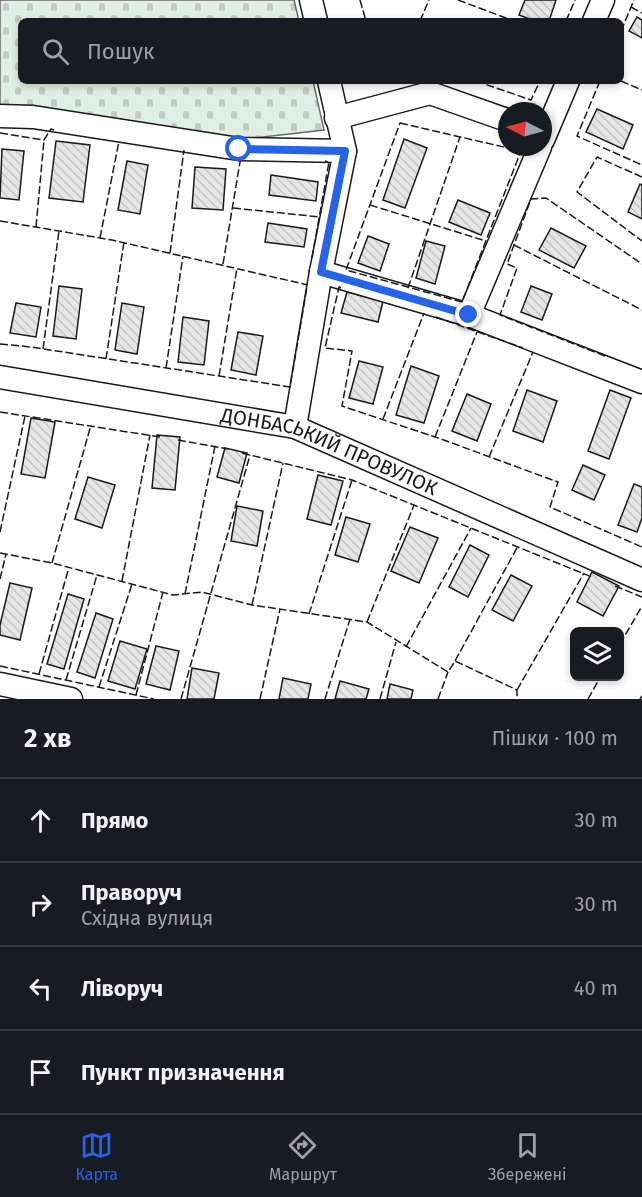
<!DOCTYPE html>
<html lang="uk">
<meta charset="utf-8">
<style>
body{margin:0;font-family:"Fira Sans",sans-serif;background:#20242c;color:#f1f3f6}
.controls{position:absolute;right:18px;bottom:18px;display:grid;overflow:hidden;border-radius:9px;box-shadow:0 3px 9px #0003}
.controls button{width:54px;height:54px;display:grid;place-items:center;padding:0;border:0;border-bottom:2px solid #363941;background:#171b24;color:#f1f3f6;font:30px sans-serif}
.compass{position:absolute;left:498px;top:102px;width:54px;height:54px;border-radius:50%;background:#171b24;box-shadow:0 3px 9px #0003;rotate:276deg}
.stop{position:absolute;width:18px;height:18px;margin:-14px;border:4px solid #2563eb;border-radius:50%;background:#fff}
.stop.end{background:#2563eb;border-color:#fff;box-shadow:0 2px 6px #0008}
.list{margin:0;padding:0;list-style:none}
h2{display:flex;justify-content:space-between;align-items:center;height:78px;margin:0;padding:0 24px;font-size:26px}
h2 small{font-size:20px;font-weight:400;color:#9ea1a6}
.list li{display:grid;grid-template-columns:39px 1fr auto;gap:18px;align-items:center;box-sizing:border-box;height:84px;padding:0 24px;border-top:2px solid #363941}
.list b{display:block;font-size:22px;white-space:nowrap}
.list p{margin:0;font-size:20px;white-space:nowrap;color:#9ea1a6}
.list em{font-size:20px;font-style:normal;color:#9ea1a6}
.icon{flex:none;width:33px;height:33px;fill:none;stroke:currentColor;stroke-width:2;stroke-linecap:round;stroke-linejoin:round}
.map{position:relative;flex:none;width:642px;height:699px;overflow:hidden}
.search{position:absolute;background:#171b24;box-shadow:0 3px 9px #0003;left:18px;right:18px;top:18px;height:66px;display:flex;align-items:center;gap:15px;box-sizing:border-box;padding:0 21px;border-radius:9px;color:#9ea1a6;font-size:22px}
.sheet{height:414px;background:#171b24}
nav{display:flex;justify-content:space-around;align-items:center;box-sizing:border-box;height:84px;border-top:2px solid #363941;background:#171b24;font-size:16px;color:#9ea1a6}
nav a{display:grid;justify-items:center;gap:3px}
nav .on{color:#2563eb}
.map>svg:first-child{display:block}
</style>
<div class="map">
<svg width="642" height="699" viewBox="0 0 642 699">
<defs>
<pattern id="cemetery-stones" width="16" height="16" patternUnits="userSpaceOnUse" patternTransform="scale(1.5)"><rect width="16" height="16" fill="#e0efe3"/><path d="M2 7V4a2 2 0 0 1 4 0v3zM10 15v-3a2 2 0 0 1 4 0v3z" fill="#c0ccc2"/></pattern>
<pattern id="building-back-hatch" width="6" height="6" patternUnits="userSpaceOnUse" patternTransform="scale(1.5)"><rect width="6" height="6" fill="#e6e6e6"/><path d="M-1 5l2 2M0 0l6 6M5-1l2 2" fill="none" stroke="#c5c5c5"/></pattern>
</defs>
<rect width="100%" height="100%" fill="#fff"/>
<path fill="url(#cemetery-stones)" stroke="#6a6a6a" stroke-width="1.5" d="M0 0H294L299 21H21V81H313L324 130 246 139 0 107Z"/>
<g fill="url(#building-back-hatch)" stroke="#1a1a1a" stroke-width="1.5">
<path d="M525 0H556L549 21H535L519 15Z"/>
<path d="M637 17 642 20V38L629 31Z"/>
<path d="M597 109 633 125 623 149 586 132Z"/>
<path d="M404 139 427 148 405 208 383 200Z"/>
<path d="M56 141 90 145 83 202 49 198Z"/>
<path d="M2 149 24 151 19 200 0 198Z"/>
<path d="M127 161 148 165 140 214 118 210Z"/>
<path d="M195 167 226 169 223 210 192 208Z"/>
<path d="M271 175 318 182 316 201 269 195Z"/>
<path d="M640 184 642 185V219L628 212Z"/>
<path d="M458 200 490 213 481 235 449 222Z"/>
<path d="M268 223 307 229 304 247 265 242Z"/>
<path d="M551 228 586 246 574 268 539 250Z"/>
<path d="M368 236 389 244 380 271 358 263Z"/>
<path d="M426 241 445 246 435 284 416 278Z"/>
<path d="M59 286 82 289 76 339 53 336Z"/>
<path d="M531 286 552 294 542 320 521 312Z"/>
<path d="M347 292 383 301 378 322 341 313Z"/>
<path d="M16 303 41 307 36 337 10 333Z"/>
<path d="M122 303 144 307 137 354 115 350Z"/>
<path d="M183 317 209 321 204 365 178 362Z"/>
<path d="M238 332 263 336 256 375 231 370Z"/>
<path d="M359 361 383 367 373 404 349 398Z"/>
<path d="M411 366 439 376 424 423 396 415Z"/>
<path d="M527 390 557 401 543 442 513 431Z"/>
<path d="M610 390 631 398 609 459 588 451Z"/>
<path d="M467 394 491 404 477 441 452 431Z"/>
<path d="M31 418 55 422 45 478 21 474Z"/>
<path d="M157 435 180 437 175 490 152 488Z"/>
<path d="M225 448 247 453 239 483 217 477Z"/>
<path d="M583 465 605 475 594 500 572 490Z"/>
<path d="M318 475 343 481 331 525 307 519Z"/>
<path d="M88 477 115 485 102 528 75 519Z"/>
<path d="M634 484 642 487V518L637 532 618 525Z"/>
<path d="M237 506 263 511 257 546 231 541Z"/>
<path d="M346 517 370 524 358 562 335 555Z"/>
<path d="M410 527 438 538 419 583 391 571Z"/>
<path d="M470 545 489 555 468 597 449 587Z"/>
<path d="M592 572 619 586 603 616 577 602Z"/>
<path d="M511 575 532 586 513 621 492 610Z"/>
<path d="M10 583 32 588 20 640 0 635V625Z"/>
<path d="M68 594 84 599 64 669 47 664Z"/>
<path d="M96 613 113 619 95 678 77 672Z"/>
<path d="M120 641 147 649 135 689 108 681Z"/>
<path d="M156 646 179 651 170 690 146 684Z"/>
<path d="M192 668 219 673 214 699H187Z"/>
<path d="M283 678 311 684 308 699H279Z"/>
<path d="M340 681 369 689 366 699H335Z"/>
<path d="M390 684 413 690 411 699H387Z"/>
</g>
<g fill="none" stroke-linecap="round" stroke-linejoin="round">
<defs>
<g id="minor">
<path d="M311 0 316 21"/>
<path d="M594 21 603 0"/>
<path d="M0 116 33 117 239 149 345 151"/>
<path d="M336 118 430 93 507 120"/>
<path d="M543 140 568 81"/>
<path d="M321 272 469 315 642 382"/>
<path d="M469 315 540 147"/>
<path id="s1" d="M0 377 295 427 642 580"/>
<path d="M295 427 321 272 345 151 329 81"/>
<path d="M0 684 71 699"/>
</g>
</defs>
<use href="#minor" stroke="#1a1a1a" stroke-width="25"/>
<use href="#minor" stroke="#fff" stroke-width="22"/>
<g stroke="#1a1a1a" stroke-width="1.5" stroke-dasharray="8 3" stroke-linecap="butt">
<path d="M360 0 366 21"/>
<path d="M458 0 514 21"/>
<path d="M631 7 642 13"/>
<path d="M420 21 429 0"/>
<path d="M566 21 575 0"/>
<path d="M621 31 634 0"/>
<path d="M476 81 531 100 540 81"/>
<path d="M600 81 577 136 642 165"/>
<path d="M621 81 642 90"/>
<path d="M400 123 521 151 462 302 346 270Z"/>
<path d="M0 133 44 140 51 129 54 130"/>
<path d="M642 177 597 157 577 192 642 241"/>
<path d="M370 205 486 241"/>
<path d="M233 208 320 217"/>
<path d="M0 221 112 240 308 285"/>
<path d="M36 227 44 140"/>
<path d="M100 238 119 141"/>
<path d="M514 245 642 310"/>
<path d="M170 253 184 150"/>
<path d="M312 258 329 162 325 161"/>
<path d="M223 264 241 156"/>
<path d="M341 288 339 287 325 348 352 351 342 406 441 439 558 482 550 507 642 547"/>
<path d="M408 288 460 137"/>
<path d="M436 317 523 348"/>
<path d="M0 344 31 347 290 387 307 287"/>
<path d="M43 349 59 231"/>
<path d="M605 356 500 315 517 268 507 264 531 199 546 198 642 264"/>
<path d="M106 359 124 242"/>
<path d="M166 368 183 256"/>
<path d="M219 376 237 268"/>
<path d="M0 412 160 437"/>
<path d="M383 419 424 313"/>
<path d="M435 437 477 332"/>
<path d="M178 440 228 449"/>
<path d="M242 453 352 480 592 577"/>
<path d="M489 457 533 352"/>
<path d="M0 532 25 416"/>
<path d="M0 553 52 563 173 595 202 592 252 605 367 622 448 672 455 661 517 690V699"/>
<path d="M52 563 91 425"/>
<path d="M0 579 6 554"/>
<path d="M122 581 150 435"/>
<path d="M615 586 642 597"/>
<path d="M185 594 215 446"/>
<path d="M252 605 283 463"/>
<path d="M309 614 352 480"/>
<path d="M367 622 414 505"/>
<path d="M620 644 642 606"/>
<path d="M406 647 471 528"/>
<path d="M455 661 518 546"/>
<path d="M0 666 154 699"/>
<path d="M39 674 69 567"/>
<path d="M66 680 97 575"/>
<path d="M99 687 132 584"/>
<path d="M517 690 584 573"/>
<path d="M136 695 163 592"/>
<path d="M181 699 250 455"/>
<path d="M260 699 280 609"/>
<path d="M325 699 350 619"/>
<path d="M380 699 396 642"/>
<path d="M438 699 448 672"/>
<path d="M588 699 601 676"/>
<path d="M640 699 642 696"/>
</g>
</g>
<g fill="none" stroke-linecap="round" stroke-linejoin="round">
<path stroke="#2563eb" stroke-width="8" d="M239 149 345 151 321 272 469 315"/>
</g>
<g text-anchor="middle" stroke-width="4.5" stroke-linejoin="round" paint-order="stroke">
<g font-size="20" fill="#1a1a1a" stroke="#fff">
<text dy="7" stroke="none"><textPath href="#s1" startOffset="339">ДОНБАСЬКИЙ ПРОВУЛОК</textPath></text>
</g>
</g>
</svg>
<div class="controls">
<button><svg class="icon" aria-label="layers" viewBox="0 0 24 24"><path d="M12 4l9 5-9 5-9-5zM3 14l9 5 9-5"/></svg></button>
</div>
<svg class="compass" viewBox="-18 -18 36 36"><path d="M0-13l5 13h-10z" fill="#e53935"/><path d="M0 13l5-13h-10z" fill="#9ea1a6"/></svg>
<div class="stop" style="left:239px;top:149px"></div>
<div class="stop end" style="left:469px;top:315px"></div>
<div class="search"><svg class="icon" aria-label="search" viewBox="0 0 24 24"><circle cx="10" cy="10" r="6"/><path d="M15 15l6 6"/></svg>Пошук</div>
</div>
<section class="sheet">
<h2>2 хв<small>Пішки · 100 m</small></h2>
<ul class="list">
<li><svg class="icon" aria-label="ahead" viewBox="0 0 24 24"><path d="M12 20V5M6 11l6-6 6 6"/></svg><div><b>Прямо</b></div><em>30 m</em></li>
<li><svg class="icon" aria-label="right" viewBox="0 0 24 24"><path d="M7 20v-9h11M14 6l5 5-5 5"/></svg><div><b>Праворуч</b><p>Східна вулиця</p></div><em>30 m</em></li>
<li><svg class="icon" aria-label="left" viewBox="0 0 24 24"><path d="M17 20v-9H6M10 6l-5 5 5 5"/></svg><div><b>Ліворуч</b></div><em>40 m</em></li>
<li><svg class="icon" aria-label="arrive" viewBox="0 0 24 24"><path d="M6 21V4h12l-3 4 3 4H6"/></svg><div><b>Пункт призначення</b></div></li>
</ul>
</section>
<nav>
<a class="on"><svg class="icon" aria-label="map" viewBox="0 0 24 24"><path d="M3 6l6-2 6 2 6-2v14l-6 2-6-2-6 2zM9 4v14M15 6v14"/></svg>Карта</a>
<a><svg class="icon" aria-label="directions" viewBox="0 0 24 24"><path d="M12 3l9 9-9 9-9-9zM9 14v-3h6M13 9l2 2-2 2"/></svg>Маршрут</a>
<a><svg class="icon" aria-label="saved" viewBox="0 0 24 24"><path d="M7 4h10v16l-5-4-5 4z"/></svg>Збережені</a>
</nav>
